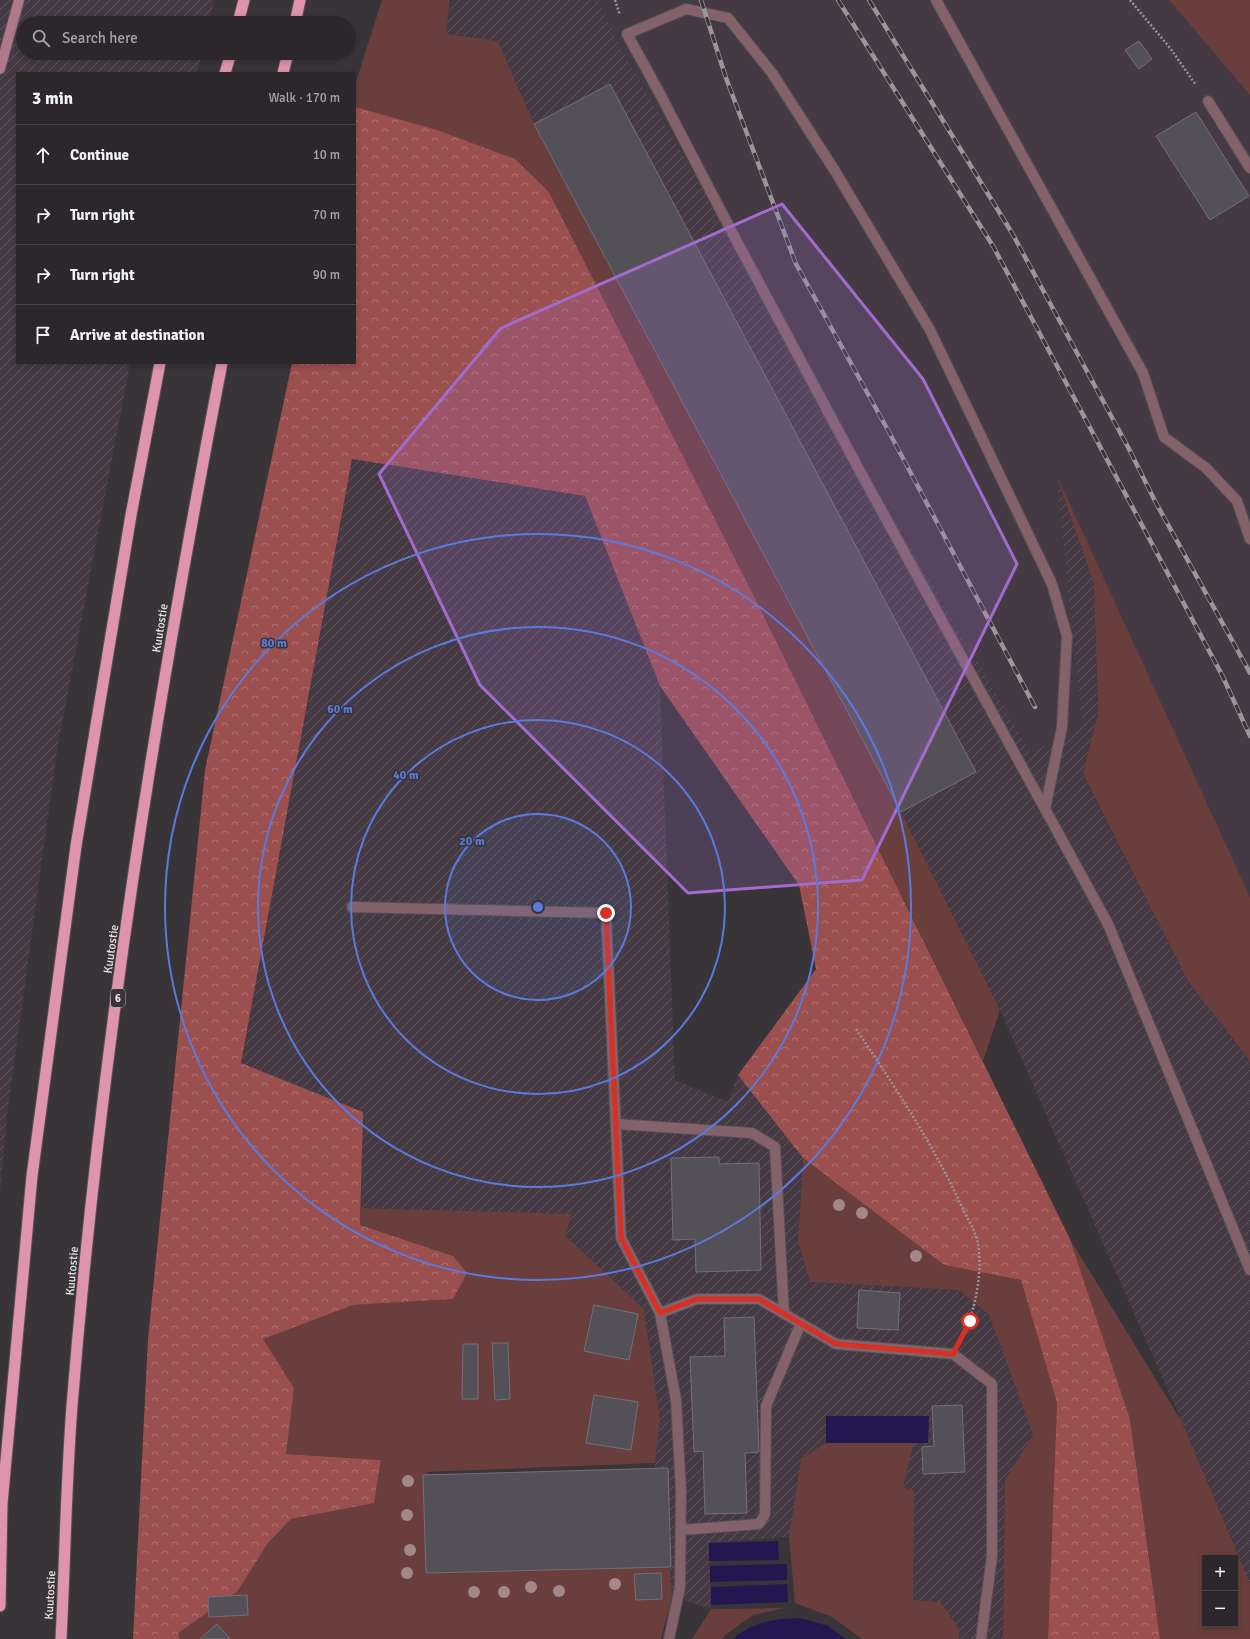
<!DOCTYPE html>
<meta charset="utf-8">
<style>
body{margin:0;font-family:Signika,sans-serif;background:#332f32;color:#f1f3f6}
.controls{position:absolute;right:12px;bottom:12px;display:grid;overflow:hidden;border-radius:0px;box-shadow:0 2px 6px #0003}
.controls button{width:36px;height:36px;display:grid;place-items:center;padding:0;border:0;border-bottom:1px solid #474447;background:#2b272a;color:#f1f3f6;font:20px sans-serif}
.stop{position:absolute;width:12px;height:12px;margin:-9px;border:3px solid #d93025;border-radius:50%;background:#fff}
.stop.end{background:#d93025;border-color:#fff;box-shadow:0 1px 4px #0008}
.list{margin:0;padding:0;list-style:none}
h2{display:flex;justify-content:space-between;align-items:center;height:52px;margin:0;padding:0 16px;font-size:17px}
h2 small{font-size:13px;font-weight:400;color:#a6a5a8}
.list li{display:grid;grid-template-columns:26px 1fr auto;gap:12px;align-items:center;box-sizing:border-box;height:60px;padding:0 16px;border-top:1px solid #474447}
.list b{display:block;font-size:15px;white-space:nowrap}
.list em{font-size:13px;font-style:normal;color:#a6a5a8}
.icon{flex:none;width:22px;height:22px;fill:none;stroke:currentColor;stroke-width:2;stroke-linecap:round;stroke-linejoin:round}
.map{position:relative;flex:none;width:1250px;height:1639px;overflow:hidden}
.search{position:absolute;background:#2b272a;box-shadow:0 2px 6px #0003;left:16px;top:16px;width:340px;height:44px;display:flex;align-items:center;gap:10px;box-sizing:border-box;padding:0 14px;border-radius:22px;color:#a6a5a8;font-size:15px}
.panel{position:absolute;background:#2b272a;box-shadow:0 2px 6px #0003;left:16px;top:72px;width:340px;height:292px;border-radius:0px}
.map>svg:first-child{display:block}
</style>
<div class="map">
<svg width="1250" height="1639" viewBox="0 0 1250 1639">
<defs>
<pattern id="industrial-furrows" width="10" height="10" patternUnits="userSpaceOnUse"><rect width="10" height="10" fill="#453a43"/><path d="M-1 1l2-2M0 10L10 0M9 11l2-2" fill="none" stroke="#60565e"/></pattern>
<pattern id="forest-crowns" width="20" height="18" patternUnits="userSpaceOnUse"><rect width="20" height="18" fill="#9b4f4f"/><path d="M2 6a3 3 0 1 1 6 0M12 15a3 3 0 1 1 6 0" fill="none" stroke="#ae7171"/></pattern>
</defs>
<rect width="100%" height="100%" fill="#393438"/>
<path fill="#453a43" d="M599 0H1169L1250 95V897L1056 475 1082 726 1031 753 620 47Z"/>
<g fill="url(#industrial-furrows)">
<path d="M0 0H214L209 23H23V53H202L197 73H17V363H130L57 750 7 1115 0 1193Z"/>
<path d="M451 0H599L620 47 1031 753 1082 725 1056 474 1094 584 1098 714 1083 775 1188 981 1250 1061V1583L1182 1422 1000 1010 901 812 534 124 498 41 445 34Z"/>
<path d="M352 459 585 496 660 686 675 1080 728 1102 738 1075 803 1158 798 1242 810 1282 959 1290 989 1315 1033 1435 1005 1480 1003 1639H959L960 1630 913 1600 914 1492 903 1487 914 1443H928V1416H826V1443L801 1459 789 1537 709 1543 711 1609 672 1596 670 1569 661 1563 655 1463 660 1420 644 1309 566 1236 571 1215 361 1208 362 1112 241 1063Z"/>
</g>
<g fill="#693e3d" fill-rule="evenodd">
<path d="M382 0H450L446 34 498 41 534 124 901 812 1000 1010 983 1061 758 604 549 192 355 107V85Z"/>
<path d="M1169 0H1250V95Z"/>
<path d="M1056 474 1250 897V1061L1188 981 1083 774 1098 714 1094 584Z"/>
<path d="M803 1158 944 1265 1021 1280 1057 1403 1048 1639H1003L1005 1480 1033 1435 989 1315 959 1290 810 1282 798 1242Z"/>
<path d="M361 1208 571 1214 566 1236 644 1309 660 1420 655 1463 425 1472 661 1563 670 1569 672 1596 661 1639H180L178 1633 237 1592 268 1543 291 1519 374 1502 381 1460 285 1454 294 1388 262 1339 352 1305 453 1299V1256L360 1225Z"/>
<path d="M1070 1239 1182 1422 1250 1583V1639H1160L1130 1419ZM1205 1558H1235V1624H1205Z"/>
<path d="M826 1443H914L903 1487 914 1491 913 1600 940 1602 960 1630 959 1639H862L832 1617 795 1603 789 1537 801 1459Z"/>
<path d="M786 1608 753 1615 725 1635 722 1639H692L711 1609Z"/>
</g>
<path fill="url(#forest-crowns)" d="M355 107 437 130 515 159 549 192 758 604 1070 1239 1130 1419 1160 1639H1048L1057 1403 1021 1280 944 1265 803 1158 738 1075 816 969 799 885 660 686 585 496 352 459 241 1063 363 1112 360 1225 453 1256 467 1273 453 1299 353 1305 263 1339 294 1388 286 1454 381 1460 374 1503 291 1519 268 1543 237 1592 178 1633 180 1639H133L148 1339 205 770 292 363H355Z"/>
<g fill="#241751">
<path d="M826 1416H929L928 1443H826Z"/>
<path d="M778 1541 779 1560 709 1561V1543Z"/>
<path d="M787 1564V1580L710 1582V1566Z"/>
<path d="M787 1584 788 1602 711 1605V1587Z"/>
<path d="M800 1618 828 1626 846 1639H733C754 1621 774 1619 800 1618Z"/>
</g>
<g fill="#545057" stroke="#747077">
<path d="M1139 41 1152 59 1139 69 1125 50Z"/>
<path d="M610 84 976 772 901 812 534 124Z"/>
<path d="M1196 112 1249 196 1210 220 1156 136Z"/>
<path d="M719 1157V1164L759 1163 761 1270 696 1272 695 1239 673 1240 671 1158Z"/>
<path d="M859 1290 900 1293 898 1330 857 1328Z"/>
<path d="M594 1305 638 1314 629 1360 584 1351Z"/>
<path d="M754 1317 759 1452 745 1453 747 1513 705 1514 703 1451 694 1452 690 1357 725 1356 724 1318Z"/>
<path d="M492 1343H508L510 1399 495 1400Z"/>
<path d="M463 1344H478V1399H462Z"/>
<path d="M594 1395 638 1402 631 1450 586 1443Z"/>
<path d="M962 1405 965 1472 923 1474 922 1447 934 1446 932 1406Z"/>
<path d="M668 1468 671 1567 426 1573 423 1475Z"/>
<path d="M661 1573 662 1599 636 1600 634 1574Z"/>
<path d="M247 1595 248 1615 209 1617 208 1597Z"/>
<path d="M217 1624 230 1639H200Z"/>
</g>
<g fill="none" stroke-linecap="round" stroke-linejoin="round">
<defs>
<g id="service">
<path d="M936 0 1143 373 1164 437 1206 468 1237 501 1250 539"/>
<path d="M1208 101 1250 168"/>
<path d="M1045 809 1062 727 1067 636 1052 584 930 330 835 171 772 73 728 18 686 9 627 34 660 94 735 238 862 475 1108 924 1250 1270"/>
<path d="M352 907 606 913 621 1238 660 1313 676 1400 681 1491 680 1587 669 1639"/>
<path d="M616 1124 752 1133 775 1147 784 1314"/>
<path d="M660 1313 697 1299H759L836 1344 953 1354 992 1384V1556L981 1639"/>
<path d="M681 1530 759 1524 765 1514 766 1406 801 1323"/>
</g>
<path id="secondary" d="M0 69 19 0"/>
<g id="trunk">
<path d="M238 23 244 0"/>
<path d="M295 23 300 0"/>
<path d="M225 73 231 53"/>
<path d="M283 73 288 53"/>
<path d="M0 1606 2 1504 32 1176 76 846 131 515 160 363"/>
<path d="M61 1639C65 1562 66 1484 72 1406 100 1056 155 708 222 363"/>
</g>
</defs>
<use href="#service" stroke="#555054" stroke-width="12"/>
<use href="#secondary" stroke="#555054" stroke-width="12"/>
<use href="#trunk" stroke="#555054" stroke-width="13"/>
<g stroke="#989497" stroke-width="2.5" stroke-dasharray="2 2" stroke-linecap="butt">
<path d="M615 0 620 15"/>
<path d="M1130 0 1170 48 1196 85"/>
<path d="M856 1029C895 1087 933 1144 962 1207 967 1218 976 1232 978 1244 983 1270 975 1313 963 1336"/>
</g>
<use href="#service" stroke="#83626c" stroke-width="10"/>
<use href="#secondary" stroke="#ad798b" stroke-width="10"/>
<use href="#trunk" stroke="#dd94ac" stroke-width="11"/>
<defs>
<g id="rail">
<path d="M701 0 726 78 796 264 889 432 1035 707"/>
<path d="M838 0 993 246 1222 675 1250 736"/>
<path d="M869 0 1012 233 1128 447 1156 503 1250 673"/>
</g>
</defs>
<use href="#rail" stroke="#9b969a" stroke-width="4.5"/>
<use href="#rail" stroke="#393438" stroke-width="3" stroke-dasharray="9" stroke-linecap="butt"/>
</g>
<g fill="#a38888">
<circle cx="839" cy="1205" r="6"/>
<circle cx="862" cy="1213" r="6"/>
<circle cx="916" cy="1256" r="6"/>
<circle cx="408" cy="1481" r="6"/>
<circle cx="407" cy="1515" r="6"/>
<circle cx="410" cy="1550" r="6"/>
<circle cx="407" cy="1573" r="6"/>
<circle cx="615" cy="1584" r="6"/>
<circle cx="531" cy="1587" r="6"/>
<circle cx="559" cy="1591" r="6"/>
<circle cx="474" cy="1592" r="6"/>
<circle cx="504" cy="1592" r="6"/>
</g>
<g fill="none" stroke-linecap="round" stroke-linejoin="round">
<path stroke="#d93025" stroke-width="5" d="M606 913 621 1238 660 1313 697 1299H759L836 1344 953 1354 970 1321"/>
</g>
<path fill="#a16ccd" fill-opacity="0.2" stroke="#a16ccd" stroke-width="3" stroke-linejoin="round" d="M782 204 923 379 1017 564 862 880 688 893 480 685 379 474 501 328Z"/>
<circle cx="538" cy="907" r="93" fill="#5a7bdc" fill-opacity=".12"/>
<g fill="none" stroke="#5a7bdc" stroke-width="2">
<circle cx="538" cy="907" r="93"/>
<circle cx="538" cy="907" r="187"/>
<circle cx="538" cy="907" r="280"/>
<circle cx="538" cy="907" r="373"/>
</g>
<g text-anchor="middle" stroke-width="3" stroke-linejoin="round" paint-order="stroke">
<rect fill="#393438" stroke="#b3aeb2" stroke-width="1" x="111" y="989" width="14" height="18" rx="3"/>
<g font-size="11" font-weight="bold" fill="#e7e3e6">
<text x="118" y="1002">6</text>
</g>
<g font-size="12" fill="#e7e3e6" stroke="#393438">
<text transform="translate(160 628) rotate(-81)" y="4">Kuutostie</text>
<text transform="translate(111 949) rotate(-82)" y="4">Kuutostie</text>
<text transform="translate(72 1271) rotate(-85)" y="4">Kuutostie</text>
<text transform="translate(50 1595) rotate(-87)" y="4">Kuutostie</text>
</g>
</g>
<circle cx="538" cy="907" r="6" fill="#5a7bdc" stroke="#393438" stroke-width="2"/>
<g font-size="12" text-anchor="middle" font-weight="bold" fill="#5a7bdc" stroke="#393438" stroke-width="3" stroke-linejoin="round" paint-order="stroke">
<text x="274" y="647">80 m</text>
<text x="340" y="713">60 m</text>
<text x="406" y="779">40 m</text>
<text x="472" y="845">20 m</text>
</g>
</svg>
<div class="controls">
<button>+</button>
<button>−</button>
</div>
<div class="stop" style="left:970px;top:1321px"></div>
<div class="stop end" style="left:606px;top:913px"></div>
<div class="search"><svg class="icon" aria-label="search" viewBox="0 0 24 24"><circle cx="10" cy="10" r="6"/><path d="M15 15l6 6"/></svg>Search here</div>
<section class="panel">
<h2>3 min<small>Walk · 170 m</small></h2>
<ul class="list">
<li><svg class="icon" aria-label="ahead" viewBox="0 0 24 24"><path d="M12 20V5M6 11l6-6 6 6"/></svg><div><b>Continue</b></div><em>10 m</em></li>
<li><svg class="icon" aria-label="right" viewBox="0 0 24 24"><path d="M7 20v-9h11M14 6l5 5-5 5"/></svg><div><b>Turn right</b></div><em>70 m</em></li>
<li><svg class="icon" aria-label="right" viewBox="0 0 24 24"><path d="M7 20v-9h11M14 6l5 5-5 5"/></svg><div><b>Turn right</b></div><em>90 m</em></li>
<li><svg class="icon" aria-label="arrive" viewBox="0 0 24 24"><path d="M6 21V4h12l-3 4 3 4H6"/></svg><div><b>Arrive at destination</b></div></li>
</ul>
</section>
</div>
